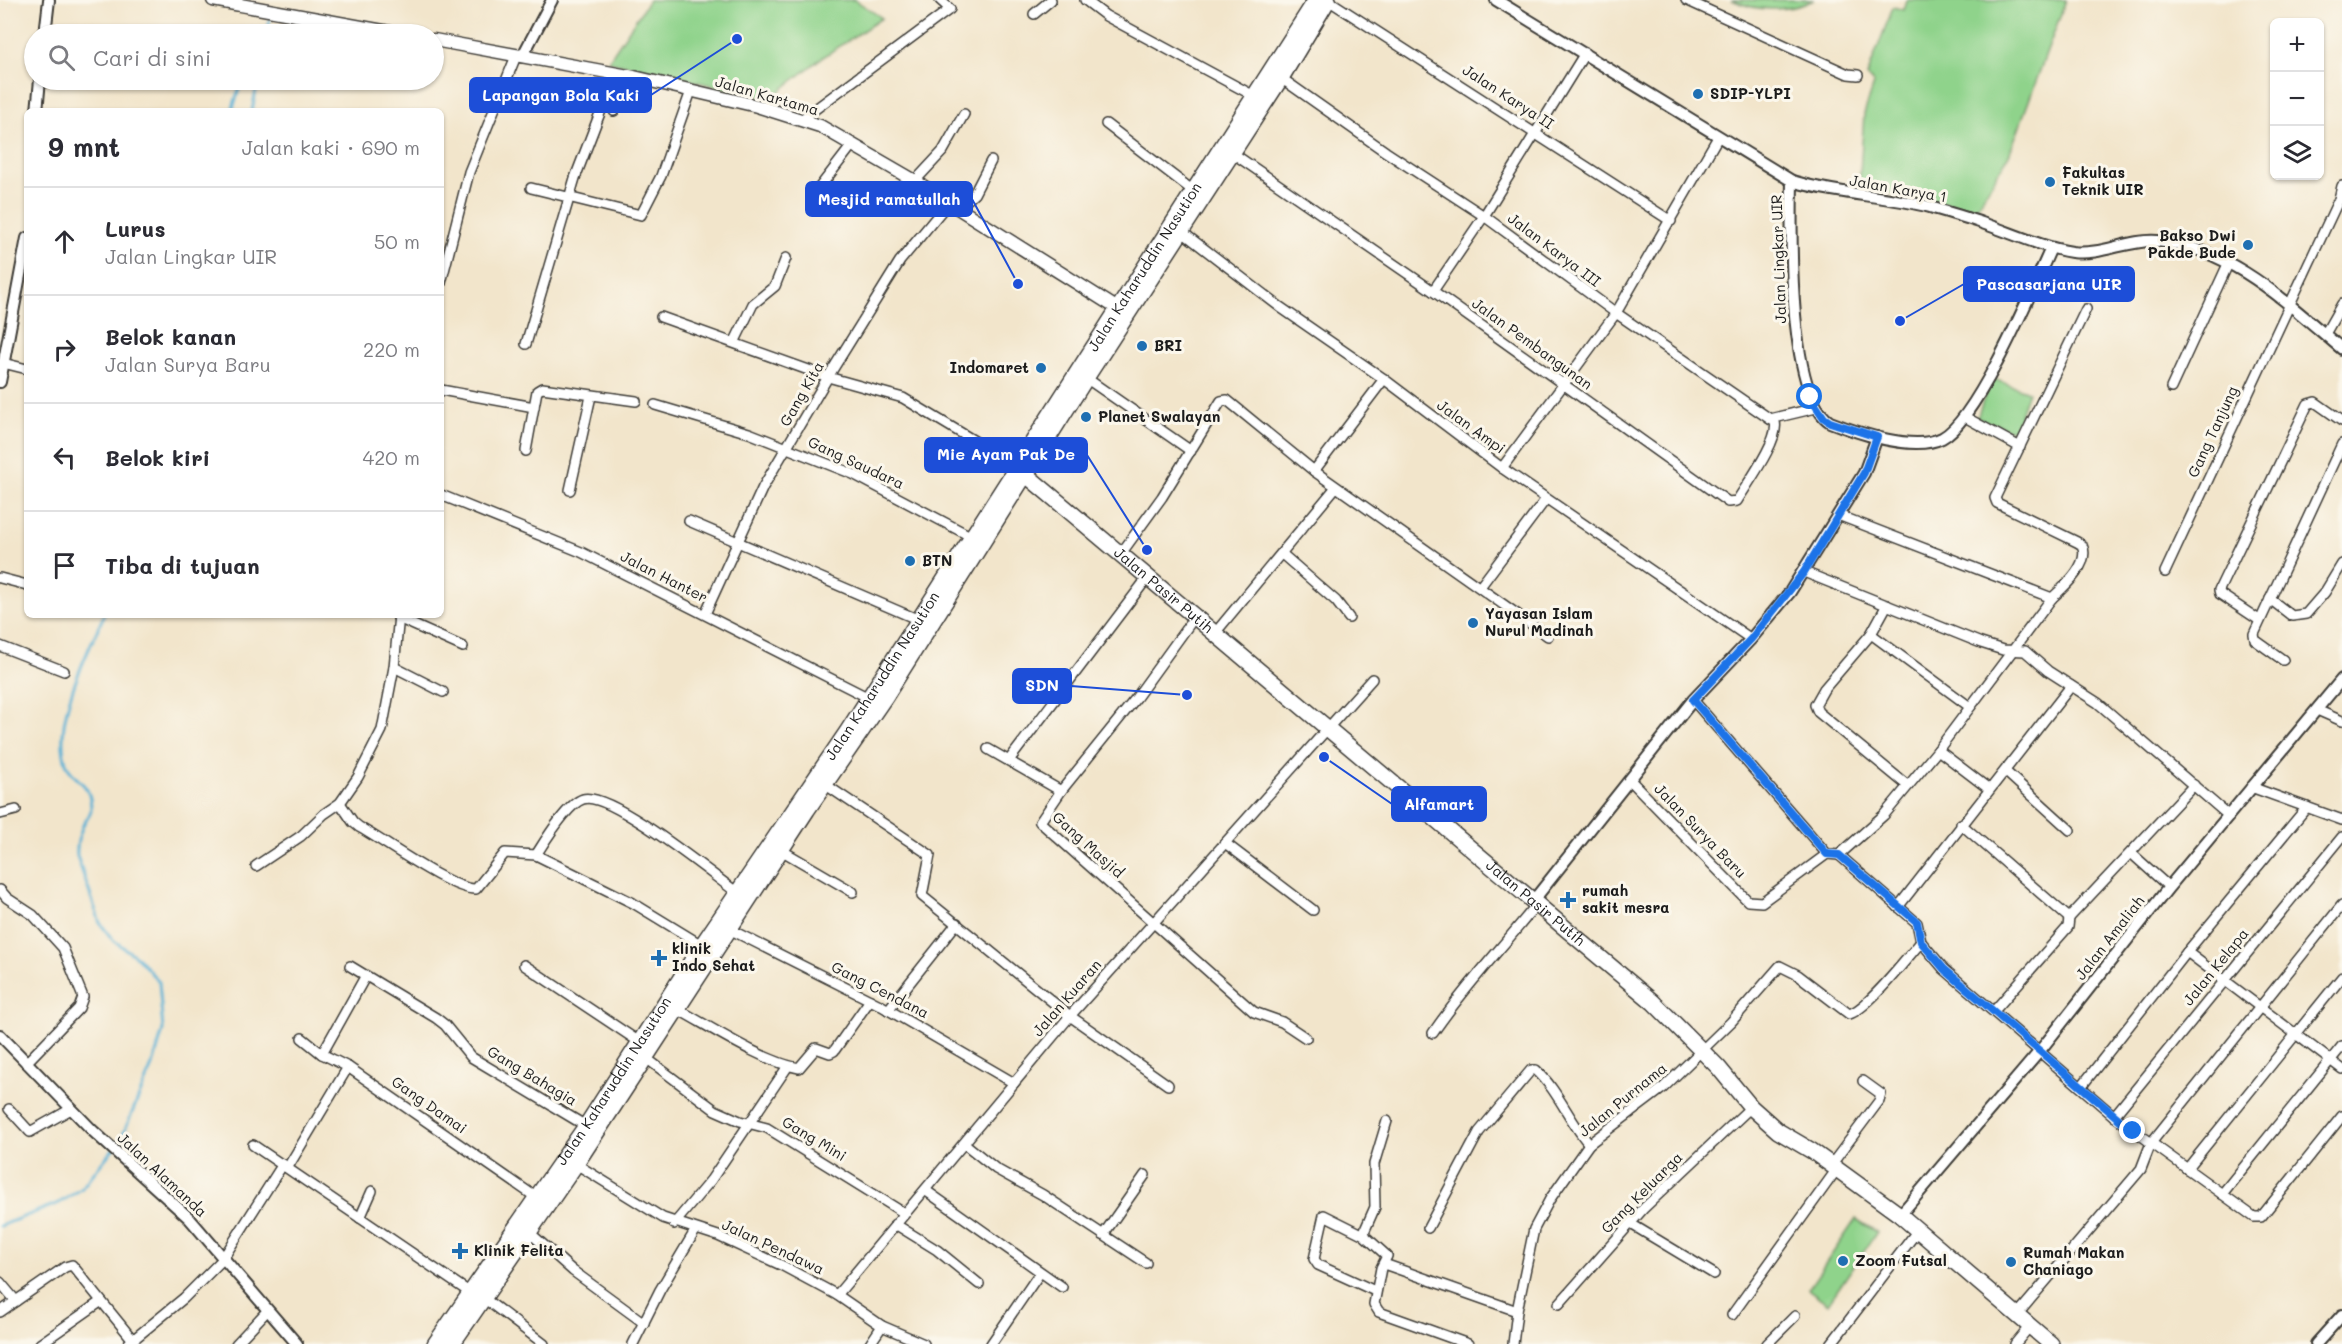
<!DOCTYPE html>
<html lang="id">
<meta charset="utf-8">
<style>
body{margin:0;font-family:Mali,sans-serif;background:#f7f7f7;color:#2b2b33}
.controls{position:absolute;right:18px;top:18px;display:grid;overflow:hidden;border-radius:9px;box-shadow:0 2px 4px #0004}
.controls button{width:54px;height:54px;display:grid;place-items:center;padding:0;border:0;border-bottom:2px solid #e1e1e2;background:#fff;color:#2b2b33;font:30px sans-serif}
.stop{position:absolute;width:18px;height:18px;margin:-14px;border:4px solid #1a73e8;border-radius:50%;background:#fff}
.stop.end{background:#1a73e8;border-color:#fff;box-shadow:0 2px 6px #0008}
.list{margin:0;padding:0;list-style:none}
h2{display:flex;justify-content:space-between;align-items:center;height:78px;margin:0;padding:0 24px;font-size:26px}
h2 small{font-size:20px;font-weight:400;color:#7c7c81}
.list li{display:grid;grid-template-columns:39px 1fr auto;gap:18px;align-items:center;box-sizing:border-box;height:108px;padding:0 24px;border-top:2px solid #e1e1e2}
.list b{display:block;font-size:22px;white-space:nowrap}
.list p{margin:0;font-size:20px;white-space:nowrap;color:#7c7c81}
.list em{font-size:20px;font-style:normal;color:#7c7c81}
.icon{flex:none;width:33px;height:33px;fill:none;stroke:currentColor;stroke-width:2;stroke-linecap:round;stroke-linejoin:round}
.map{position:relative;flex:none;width:2342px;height:1344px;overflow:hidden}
.search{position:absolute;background:#fff;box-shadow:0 2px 4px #0004;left:24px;top:24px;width:420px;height:66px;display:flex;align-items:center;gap:15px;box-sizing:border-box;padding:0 21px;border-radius:33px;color:#7c7c81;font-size:22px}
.panel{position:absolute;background:#fff;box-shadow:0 2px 4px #0004;left:24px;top:108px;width:420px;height:510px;border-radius:9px}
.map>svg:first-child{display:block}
</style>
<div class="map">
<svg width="2342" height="1344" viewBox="0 0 2342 1344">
<rect width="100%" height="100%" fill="#fbf7ec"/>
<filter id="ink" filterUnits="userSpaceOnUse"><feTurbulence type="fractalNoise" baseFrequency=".0167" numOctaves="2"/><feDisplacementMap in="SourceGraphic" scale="12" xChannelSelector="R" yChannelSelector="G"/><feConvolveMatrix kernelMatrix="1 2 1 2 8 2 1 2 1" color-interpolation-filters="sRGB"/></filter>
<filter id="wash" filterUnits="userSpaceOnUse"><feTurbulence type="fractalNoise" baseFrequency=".008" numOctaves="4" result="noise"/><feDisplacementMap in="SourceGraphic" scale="24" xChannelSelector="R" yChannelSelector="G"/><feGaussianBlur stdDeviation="1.35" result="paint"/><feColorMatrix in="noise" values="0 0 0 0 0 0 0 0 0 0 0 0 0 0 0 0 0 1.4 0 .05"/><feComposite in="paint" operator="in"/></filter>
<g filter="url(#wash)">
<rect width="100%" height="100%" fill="#f2e5cb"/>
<g fill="#8fd38b" stroke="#567854" stroke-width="1.5">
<path d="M649 0H855L882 18 820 59 770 99 608 61Z"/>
<path d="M1732 0H1814C1790 12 1756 12 1732 0Z"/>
<path d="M1907 0H2066L2009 155 1976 209 1859 187 1864 114 1874 84 1867 76 1893 7 1904 10Z"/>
<path d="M1991 378 2028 392 2014 431 1977 418Z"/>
<path d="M1856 1219 1877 1232 1828 1304 1808 1289Z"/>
</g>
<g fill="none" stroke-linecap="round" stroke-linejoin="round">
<g stroke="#58b1d5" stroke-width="3">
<path d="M267 34 271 13"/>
<path d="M232 111 242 80"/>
<path d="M252 111 258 80"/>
<path d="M0 1226 59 1203 81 1189 121 1139 154 1061 163 1030 159 982 138 958 113 940 100 923 77 856C76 847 79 835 83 825 85 820 91 816 91 809 91 779 73 783 66 763 52 720 87 654 104 615"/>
</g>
</g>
</g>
<g filter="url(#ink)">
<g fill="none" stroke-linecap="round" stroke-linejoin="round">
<defs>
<g id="minor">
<path d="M1085 0 1106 16 1256 97"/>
<path d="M1328 0 1671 221"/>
<path d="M1686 0 1848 74 1858 75"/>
<path d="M1034 14 1051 0"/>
<path d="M1281 78 1386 152 1484 216 1616 313 1770 419 1816 408"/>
<path d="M614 111 634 77"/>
<path d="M802 119 950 9 940 0"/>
<path d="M1106 124 1192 190"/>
<path d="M1231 152 1433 291 1728 502 1737 501C1747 484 1780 439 1775 422L1770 419"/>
<path d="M915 181 943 151 964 114"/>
<path d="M531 188 641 215 661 176 691 91"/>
<path d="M816 192 853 144"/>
<path d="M957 209 974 194 991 161"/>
<path d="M1181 231 1280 307 1384 379 1502 468 1751 639"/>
<path d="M441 283 469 172 516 56"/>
<path d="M1433 291 1484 216 1585 53"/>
<path d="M661 317 828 377 903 398 1016 466"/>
<path d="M2325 334 2342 304"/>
<path d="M735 341 753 304 775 286 786 258"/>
<path d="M526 344 575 178 615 74"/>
<path d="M3 363 27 369"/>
<path d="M1086 378 1191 451"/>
<path d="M2171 388 2229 262"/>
<path d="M441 390 534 407 537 391 542 388 636 401"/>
<path d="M655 405 749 433 853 474 972 537"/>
<path d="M1965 417 2020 447"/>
<path d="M526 451 534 407"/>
<path d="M1502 468 1616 313 1718 137"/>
<path d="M1314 471 1384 379"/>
<path d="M570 490 591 396"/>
<path d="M441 495 581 552 869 698"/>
<path d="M1838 515 2052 598"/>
<path d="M689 521 919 620"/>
<path d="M1282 554 1336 601 1349 618"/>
<path d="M1120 555 1162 497 1221 401 1227 400 1314 471 1548 636"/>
<path d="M1804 572 1981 643 2003 650 2025 651 2048 671 2098 703 2229 816"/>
<path d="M2165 572 2339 199 2342 186"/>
<path d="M0 578 27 585"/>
<path d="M1480 587 1546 499"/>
<path d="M2270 599 2292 616 2306 614 2325 592 2342 564"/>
<path d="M1887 605 1871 634 1824 689 1815 705 1818 712 1908 786"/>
<path d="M705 614 763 487 828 377 900 261 948 203"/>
<path d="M1196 615 1136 698 1061 791 1040 822 1254 1012 1282 1022 1306 1038"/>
<path d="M398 618 463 647"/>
<path d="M2259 620 2220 594 2219 590 2308 404 2315 402 2342 421"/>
<path d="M1216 632 1336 487"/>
<path d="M1871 634 1970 707"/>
<path d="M0 646 64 671"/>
<path d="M2283 660 2255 640 2254 634 2342 444"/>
<path d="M394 667 443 692"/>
<path d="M1693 700 1827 854"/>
<path d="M2317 710 2342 721"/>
<path d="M988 749 1061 791"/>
<path d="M1938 750 1989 789"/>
<path d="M1010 759 1148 577"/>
<path d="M2006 772 2070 830"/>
<path d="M1631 781 1748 901 1762 902 1827 854 1839 855 1884 815 1938 750 2052 598C2064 587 2091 564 2082 545L2077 542 1997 503 1995 498 2086 309"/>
<path d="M826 785 930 855 922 896 1070 1016 1168 1085"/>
<path d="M2251 787 2342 820"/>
<path d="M340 803 353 822 359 827C383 840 453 891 476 889L505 853 536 855 633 903 705 947"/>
<path d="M0 814 16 810"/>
<path d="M1961 824 2069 918 2194 785"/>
<path d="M1225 843 1313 910"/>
<path d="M781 850 853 892"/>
<path d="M2131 853 2169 887"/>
<path d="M536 855C545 841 567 804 583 799 609 790 714 876 739 894"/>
<path d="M1839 855 1917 923 1921 942 1944 969 2114 1116 2254 1217H2261L2342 1116"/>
<path d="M256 866 301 836 324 814 340 803 358 777 382 730 394 667 399 615"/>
<path d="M0 890 7 898 33 915 63 948 83 997 79 1008 26 1063"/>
<path d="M1898 907 2071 686"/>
<path d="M729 929 880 1005 1014 1083"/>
<path d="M2187 952 2342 1069"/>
<path d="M524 965 641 1043"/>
<path d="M350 966 436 1018 445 1025 471 1057 586 1126"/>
<path d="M679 1010C712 1028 764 1062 799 1068L816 1048 830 1053 834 1051 870 1000"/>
<path d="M888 1010 957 923"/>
<path d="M1994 1011 2068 927 2069 918"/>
<path d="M1433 1033C1464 987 1503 947 1537 904"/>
<path d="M302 1038 322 1054 348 1067 537 1198"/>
<path d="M322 1054 365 977"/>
<path d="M646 1058 715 1110 740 1121 767 1128 904 1213"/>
<path d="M2081 1087 2187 952 2307 807"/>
<path d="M9 1109 30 1132 71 1109"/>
<path d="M2114 1116 2342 837"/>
<path d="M1387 1121 1374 1164 1375 1207 1364 1232 1366 1237 1387 1256 1381 1268 1374 1304 1379 1312 1468 1344"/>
<path d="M965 1144 996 1169 1043 1195 1146 1263"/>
<path d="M253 1145 472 1294"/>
<path d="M576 1164 663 1218 718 1236 783 1266 837 1295 882 1326 924 1344"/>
<path d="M1831 1165 1879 1101 1881 1094 1863 1081"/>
<path d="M288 1167 348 1067"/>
<path d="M2187 1169 2342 977"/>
<path d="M925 1190 1062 1287"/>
<path d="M2222 1194 2342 1046"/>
<path d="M360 1218 372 1191"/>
<path d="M674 1224 711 1180 788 1066"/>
<path d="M895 1224 937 1250 979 1284"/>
<path d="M1631 1224 1714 1274"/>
<path d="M1428 1228 1479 1132 1531 1070H1536C1557 1089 1570 1122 1589 1144"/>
<path d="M529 1232 573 1271 644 1323"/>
<path d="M1103 1235 1145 1175"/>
<path d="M1364 1235 1324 1215 1314 1259 1318 1265 1375 1291"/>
<path d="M1384 1264 1517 1311"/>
<path d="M0 1282 16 1301"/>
<path d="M837 1295 1070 1016 1372 679"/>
<path d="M485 1299 544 1344"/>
<path d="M1559 1304 1643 1209 1751 1107"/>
<path d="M0 1312 65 1267 72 1265 133 1340"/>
<path d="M1732 1315 1837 1169"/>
<path d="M2017 1315 2141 1169 2151 1143 2342 905"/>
<path d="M40 1344 100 1302"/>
<path d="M128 1344 184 1298 222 1260 283 1164"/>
<path d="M236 1344 267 1311"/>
<path d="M633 1344 660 1290 695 1231"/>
<path d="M870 1344 882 1326"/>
<path d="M991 1344 1039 1274"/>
<path d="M1513 1344 1517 1311 1534 1229 1550 1199 1589 1144 1663 1088 1731 1022 1780 966 1798 975 1849 1014C1867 1010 1907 958 1921 942"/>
<path d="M1767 1344 1795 1316"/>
<path d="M1831 1344 1918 1230"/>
<path d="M2015 1344 2030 1326"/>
</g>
<g id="tertiary">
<path d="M1496 0 1792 181C1838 195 1885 195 1930 207 1947 212 1965 217 1982 223 2012 233 2041 247 2072 252 2101 256 2128 239 2157 241 2231 247 2288 304 2342 349"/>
<path d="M45 34 49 0"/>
<path d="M522 57 552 0"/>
<path d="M37 111 40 80"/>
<path d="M1792 181C1791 231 1787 394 1830 422 1858 433 1914 452 1942 438 1977 420 2033 288 2051 248"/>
<path d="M0 382 27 238"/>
<path d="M1533 901 1693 700 1751 639 1790 592 1864 473 1877 437"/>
<path d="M0 1035 93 1131 189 1218 297 1344"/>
<path d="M1900 1215 2039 1052 2169 887 2342 679"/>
<path d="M2316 1344 2342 1315"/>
</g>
<g id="secondary">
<path d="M213 0 400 34"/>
<path d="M434 40 634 77 757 106 820 126 915 181 1118 309"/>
</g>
<g id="trunk">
<path id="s1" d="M1018 468 1653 1002 1718 1067 1751 1107 1778 1131 1812 1151 1900 1215 2051 1344"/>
<path id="s2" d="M435 1344 586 1126 702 945 847 732 1316 0"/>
<path d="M452 1344 576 1164 807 810 885 697 1086 378 1281 78 1328 0"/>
</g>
</defs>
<use href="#minor" stroke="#3c3a36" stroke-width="12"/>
<use href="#tertiary" stroke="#3c3a36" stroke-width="14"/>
<use href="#secondary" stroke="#3c3a36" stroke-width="15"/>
<use href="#trunk" stroke="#3c3a36" stroke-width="18"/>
<use href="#minor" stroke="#fff" stroke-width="9"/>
<use href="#tertiary" stroke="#fff" stroke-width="10"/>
<use href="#secondary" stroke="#fff" stroke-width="12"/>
<use href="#trunk" stroke="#fff" stroke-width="15"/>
</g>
</g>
<g fill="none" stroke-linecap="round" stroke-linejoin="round" filter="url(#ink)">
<path stroke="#1a73e8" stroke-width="8" d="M1810 397 1824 418 1830 422 1877 437 1864 473 1804 572 1751 639 1693 700 1827 854 1839 855 1917 922 1921 942 1944 969 2133 1131"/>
</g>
<g fill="#1f6fb2" stroke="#fbf7ec" stroke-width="2">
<circle cx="1698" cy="94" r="6"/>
<circle cx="2050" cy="182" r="6"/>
<circle cx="2248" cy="245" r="6"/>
<circle cx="1142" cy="346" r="6"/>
<circle cx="1041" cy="368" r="6"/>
<circle cx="1086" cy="417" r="6"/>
<circle cx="910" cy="561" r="6"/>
<circle cx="1473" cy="623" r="6"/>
<path d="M1565 891h6v6h6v6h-6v6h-6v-6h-6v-6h6z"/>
<path d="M656 949h6v6h6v6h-6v6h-6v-6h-6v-6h6z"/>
<path d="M457 1242h6v6h6v6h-6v6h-6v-6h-6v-6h6z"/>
<circle cx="1843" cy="1261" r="6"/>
<circle cx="2011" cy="1262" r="6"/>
</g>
<g text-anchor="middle" stroke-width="6" stroke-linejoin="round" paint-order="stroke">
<g font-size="15" font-weight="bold" fill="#1c1c1c" stroke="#fbf7ec" text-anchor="start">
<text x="1710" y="99">SDIP-YLPI</text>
<text x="2062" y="178">Fakultas<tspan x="2062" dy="17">Teknik UIR</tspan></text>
<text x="2236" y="241" text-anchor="end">Bakso Dwi<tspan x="2236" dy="17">Pakde Bude</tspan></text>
<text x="1154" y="351">BRI</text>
<text x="1029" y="373" text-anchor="end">Indomaret</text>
<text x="1098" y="422">Planet Swalayan</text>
<text x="922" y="566">BTN</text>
<text x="1485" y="619">Yayasan Islam<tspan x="1485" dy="17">Nurul Madinah</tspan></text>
<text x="1582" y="896">rumah<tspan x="1582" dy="17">sakit mesra</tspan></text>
<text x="672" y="954">klinik<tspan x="672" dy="17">Indo Sehat</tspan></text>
<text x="474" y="1256">Klinik Felita</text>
<text x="2023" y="1258">Rumah Makan<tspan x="2023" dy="17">Chaniago</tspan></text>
<text x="1855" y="1266">Zoom Futsal</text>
</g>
<g font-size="15" fill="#1c1c1c" stroke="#fbf7ec">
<text transform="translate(767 96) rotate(16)" y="5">Jalan Kartama</text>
<text transform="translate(1508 97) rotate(33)" y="5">Jalan Karya II</text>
<text transform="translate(1898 189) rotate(10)" y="5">Jalan Karya 1</text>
<text transform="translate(1554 250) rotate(37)" y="5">Jalan Karya III</text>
<text transform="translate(1779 259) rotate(-92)" y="5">Jalan Lingkar UIR</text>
<text dy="5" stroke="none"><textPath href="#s2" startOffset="1290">Jalan Kaharuddin Nasution</textPath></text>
<text transform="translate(1532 344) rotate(36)" y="5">Jalan Pembangunan</text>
<text transform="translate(802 394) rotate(-60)" y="5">Gang Kita</text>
<text transform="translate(1471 427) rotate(36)" y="5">Jalan Ampi</text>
<text transform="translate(2213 432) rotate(-65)" y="5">Gang Tanjung</text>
<text transform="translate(856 463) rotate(25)" y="5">Gang Saudara</text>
<text transform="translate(664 577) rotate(27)" y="5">Jalan Hanter</text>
<text dy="5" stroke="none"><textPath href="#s1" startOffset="190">Jalan Pasir Putih</textPath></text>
<text dy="5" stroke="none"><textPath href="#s2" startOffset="804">Jalan Kaharuddin Nasution</textPath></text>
<text transform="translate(1700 831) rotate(46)" y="5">Jalan Surya Baru</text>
<text transform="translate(1088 845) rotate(42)" y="5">Gang Masjid</text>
<text dy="5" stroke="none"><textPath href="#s1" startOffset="676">Jalan Pasir Putih</textPath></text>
<text transform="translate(2110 938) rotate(-52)" y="5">Jalan Amaliah</text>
<text transform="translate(2216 967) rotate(-51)" y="5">Jalan Kelapa</text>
<text transform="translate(880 990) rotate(27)" y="5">Gang Cendana</text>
<text transform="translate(1067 998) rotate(-49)" y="5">Jalan Kuaran</text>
<text transform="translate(532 1076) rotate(31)" y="5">Gang Bahagia</text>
<text dy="5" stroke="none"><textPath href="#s2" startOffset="318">Jalan Kaharuddin Nasution</textPath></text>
<text transform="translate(1623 1100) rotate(-39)" y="5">Jalan Purnama</text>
<text transform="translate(429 1105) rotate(35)" y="5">Gang Damai</text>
<text transform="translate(814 1139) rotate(31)" y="5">Gang Mini</text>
<text transform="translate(162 1175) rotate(43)" y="5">Jalan Alamanda</text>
<text transform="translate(1642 1193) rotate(-45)" y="5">Gang Keluarga</text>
<text transform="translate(773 1247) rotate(25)" y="5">Jalan Pendawa</text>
</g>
</g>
<path fill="none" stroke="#1d4ed8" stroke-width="2" d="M737 39L651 95M1018 284L972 199M1900 321L1964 284M1147 550L1087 455M1187 695L1071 686M1324 757L1392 804"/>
<g fill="#1d4ed8" stroke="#fbf7ec" stroke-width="2">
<circle cx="737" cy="39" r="6"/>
<circle cx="1018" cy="284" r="6"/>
<circle cx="1900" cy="321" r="6"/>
<circle cx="1147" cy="550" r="6"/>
<circle cx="1187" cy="695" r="6"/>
<circle cx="1324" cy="757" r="6"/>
</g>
<g fill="#1d4ed8" stroke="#1d4ed8" stroke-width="2">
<rect x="470" y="78" width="181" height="34" rx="6"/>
<rect x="806" y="182" width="166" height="34" rx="6"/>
<rect x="1964" y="267" width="170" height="34" rx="6"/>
<rect x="925" y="438" width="162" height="34" rx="6"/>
<rect x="1013" y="669" width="58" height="34" rx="6"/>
<rect x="1392" y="787" width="94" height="34" rx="6"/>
</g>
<g font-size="16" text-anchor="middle" font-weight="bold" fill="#fff">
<text x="561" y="101">Lapangan Bola Kaki</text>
<text x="889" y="205">Mesjid ramatullah</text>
<text x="2049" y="290">Pascasarjana UIR</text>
<text x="1006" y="460">Mie Ayam Pak De</text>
<text x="1042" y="691">SDN</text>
<text x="1439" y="810">Alfamart</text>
</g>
</svg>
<div class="controls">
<button>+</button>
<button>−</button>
<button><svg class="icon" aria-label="layers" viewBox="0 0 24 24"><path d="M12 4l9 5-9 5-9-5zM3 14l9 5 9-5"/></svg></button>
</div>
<div class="stop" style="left:1810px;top:397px"></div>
<div class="stop end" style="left:2133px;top:1131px"></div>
<div class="search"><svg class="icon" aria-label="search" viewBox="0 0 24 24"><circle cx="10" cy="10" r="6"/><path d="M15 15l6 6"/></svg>Cari di sini</div>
<section class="panel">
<h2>9 mnt<small>Jalan kaki · 690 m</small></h2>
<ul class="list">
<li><svg class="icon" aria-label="ahead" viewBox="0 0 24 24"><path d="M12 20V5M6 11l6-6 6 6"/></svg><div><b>Lurus</b><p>Jalan Lingkar UIR</p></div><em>50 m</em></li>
<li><svg class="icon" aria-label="right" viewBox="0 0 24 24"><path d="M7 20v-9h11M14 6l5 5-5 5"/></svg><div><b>Belok kanan</b><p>Jalan Surya Baru</p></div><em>220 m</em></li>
<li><svg class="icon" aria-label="left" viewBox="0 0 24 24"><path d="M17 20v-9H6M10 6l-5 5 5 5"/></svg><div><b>Belok kiri</b></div><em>420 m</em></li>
<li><svg class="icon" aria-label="arrive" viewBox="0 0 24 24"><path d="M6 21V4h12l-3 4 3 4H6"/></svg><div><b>Tiba di tujuan</b></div></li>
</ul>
</section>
</div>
